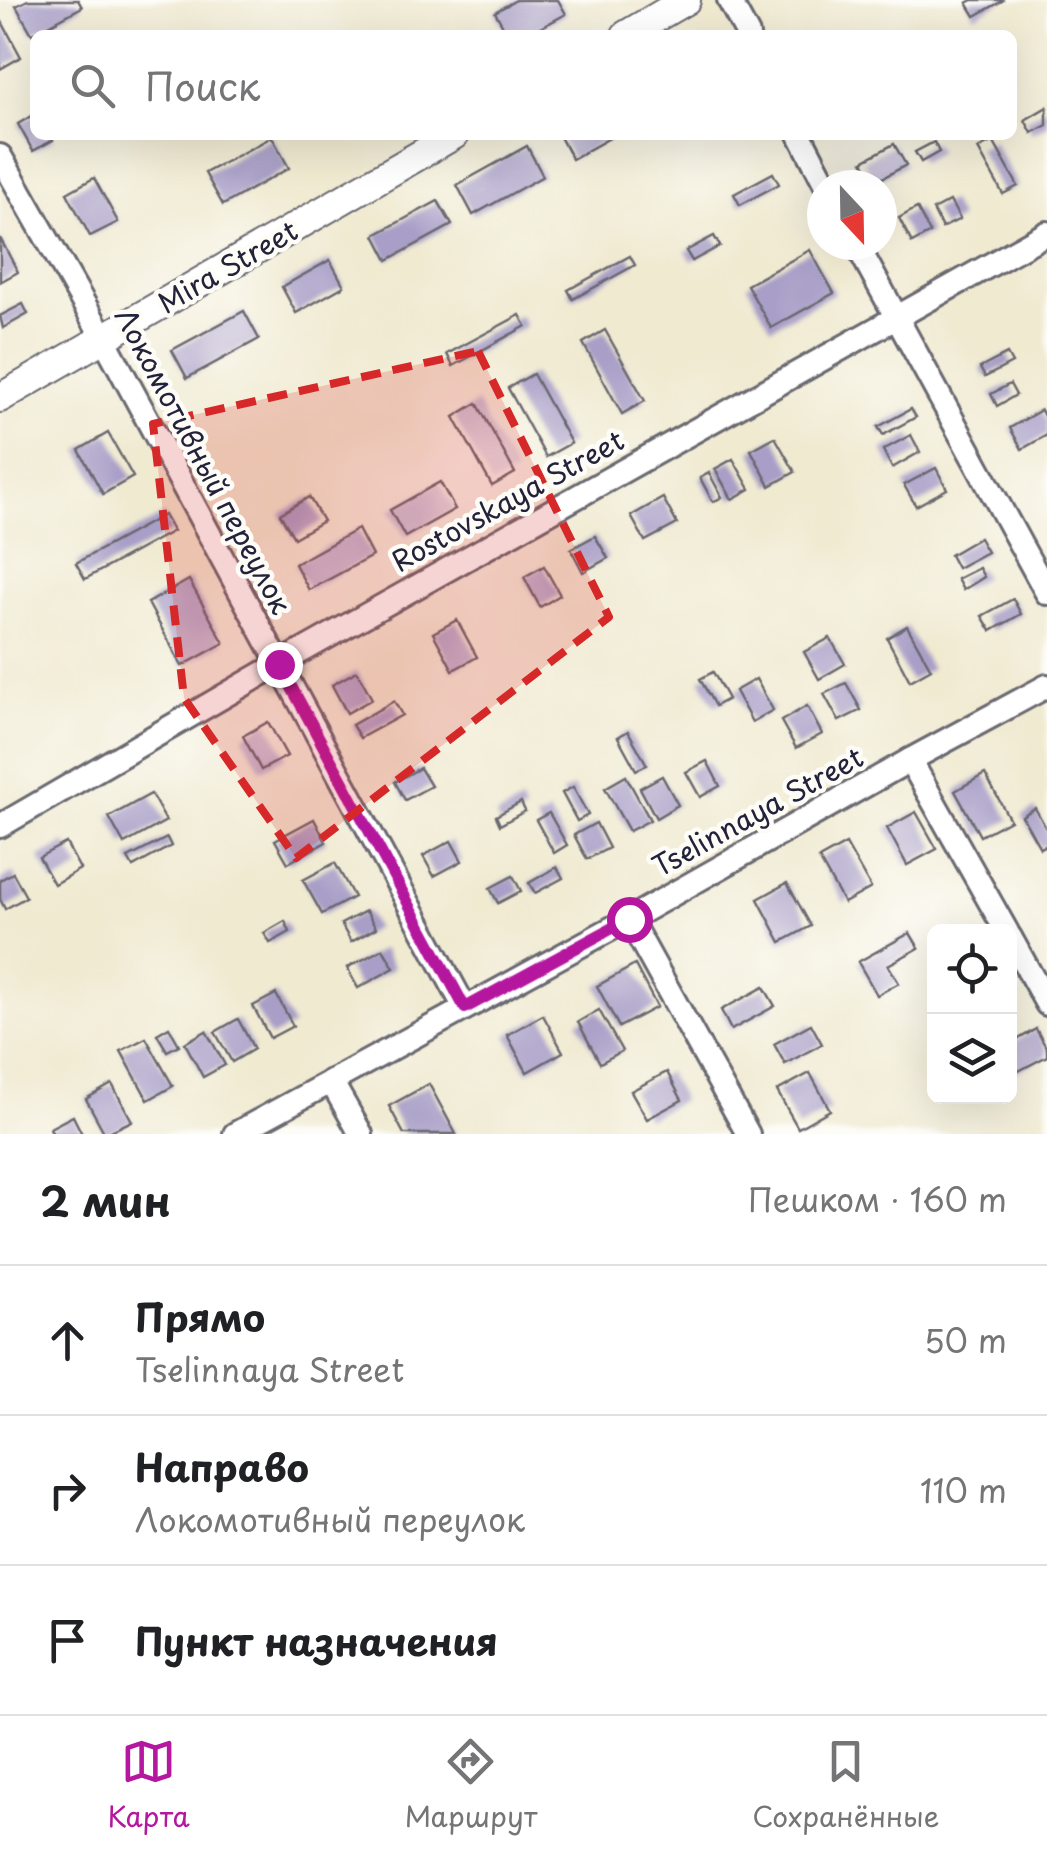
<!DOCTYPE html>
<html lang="ru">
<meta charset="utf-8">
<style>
body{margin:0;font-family:"Playpen Sans",sans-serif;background:#f6f6f6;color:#202124}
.controls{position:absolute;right:30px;bottom:30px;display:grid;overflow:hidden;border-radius:15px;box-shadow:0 10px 40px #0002}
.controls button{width:90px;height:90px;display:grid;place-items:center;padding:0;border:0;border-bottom:2px solid #e0e0e0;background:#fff;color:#202124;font:50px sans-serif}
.compass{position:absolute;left:807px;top:170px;width:90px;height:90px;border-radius:50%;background:#fff;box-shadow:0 10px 40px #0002;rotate:158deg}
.stop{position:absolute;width:30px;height:30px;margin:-22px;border:8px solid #b5179e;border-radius:50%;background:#fff}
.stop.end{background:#b5179e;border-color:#fff;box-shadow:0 2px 10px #0008}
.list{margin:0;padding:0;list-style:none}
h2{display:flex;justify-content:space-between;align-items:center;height:130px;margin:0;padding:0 40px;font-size:42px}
h2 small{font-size:32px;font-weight:400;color:#757577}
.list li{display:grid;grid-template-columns:65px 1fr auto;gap:30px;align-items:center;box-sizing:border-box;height:150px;padding:0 40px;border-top:2px solid #e0e0e0}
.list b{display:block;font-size:38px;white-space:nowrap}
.list p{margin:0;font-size:32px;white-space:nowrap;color:#757577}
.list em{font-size:32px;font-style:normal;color:#757577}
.icon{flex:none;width:55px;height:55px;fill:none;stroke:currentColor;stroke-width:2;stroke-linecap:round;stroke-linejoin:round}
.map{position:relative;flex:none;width:1047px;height:1134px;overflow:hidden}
.search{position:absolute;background:#fff;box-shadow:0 10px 40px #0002;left:30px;right:30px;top:30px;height:110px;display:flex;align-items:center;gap:25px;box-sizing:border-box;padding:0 35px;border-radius:15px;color:#757577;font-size:38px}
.sheet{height:580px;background:#fff}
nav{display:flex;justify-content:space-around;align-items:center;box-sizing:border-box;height:140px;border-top:2px solid #e0e0e0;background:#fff;font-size:28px;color:#757577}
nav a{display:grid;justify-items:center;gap:5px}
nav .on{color:#b5179e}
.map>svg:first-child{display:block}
</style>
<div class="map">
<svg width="1047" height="1134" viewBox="0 0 1047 1134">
<rect width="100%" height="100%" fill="#fdfcf7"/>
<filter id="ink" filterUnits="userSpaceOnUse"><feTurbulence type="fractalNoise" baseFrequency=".01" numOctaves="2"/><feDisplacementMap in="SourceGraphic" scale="20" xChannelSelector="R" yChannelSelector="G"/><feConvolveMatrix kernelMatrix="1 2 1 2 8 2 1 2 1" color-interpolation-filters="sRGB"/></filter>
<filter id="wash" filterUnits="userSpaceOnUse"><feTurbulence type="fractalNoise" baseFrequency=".0048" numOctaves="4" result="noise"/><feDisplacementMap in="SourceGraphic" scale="40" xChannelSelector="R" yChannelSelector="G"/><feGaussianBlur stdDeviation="2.25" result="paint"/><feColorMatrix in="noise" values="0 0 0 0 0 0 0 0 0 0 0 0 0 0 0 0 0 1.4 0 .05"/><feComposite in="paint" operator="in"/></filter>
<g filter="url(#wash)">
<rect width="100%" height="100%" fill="#f0ead1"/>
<g id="blocks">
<g fill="#a89ec7">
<path d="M28 0H78L82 7 32 34 16 6Z"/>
<path d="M516 0H558L566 14 527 35H508L495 12Z"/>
<path d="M973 0H1004L975 16 967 3Z"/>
<path d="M0 18 21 57 0 69Z"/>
<path d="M1047 107V125L1032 133 1025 120Z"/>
<path d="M35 114V135H50L53 140 33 151 18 124Z"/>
<path d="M559 135H615L572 159Z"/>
<path d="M272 137 289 168 223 205 205 173Z"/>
<path d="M993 141 1018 186 1003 194 978 149Z"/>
<path d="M934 142 939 152 921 162 915 152Z"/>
<path d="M894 144 906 165 875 182 863 161Z"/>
<path d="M527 146 543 176 473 215 457 185Z"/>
<path d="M773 173 779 184 740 205 734 194Z"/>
<path d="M94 178 118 222 90 236 67 193Z"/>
<path d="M438 201 452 225 388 260 375 235Z"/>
<path d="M950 201 960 219 942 228 933 210Z"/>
<path d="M917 208 930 233 912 243 899 218Z"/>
<path d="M714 236 720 246 692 261 686 251Z"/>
<path d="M0 238 18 272 0 282Z"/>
<path d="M810 250 834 293 771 328 747 285Z"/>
<path d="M630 256 635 265 573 299 568 290Z"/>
<path d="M330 260 344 286 296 313 282 287Z"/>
<path d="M23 304 28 314 3 328 0 316Z"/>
<path d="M244 311 259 339 187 378 172 350Z"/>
<path d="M520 315 526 326 453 366 447 354Z"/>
<path d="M605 330 645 401 622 414 583 343Z"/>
<path d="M1007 354 1012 363 985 377 980 368Z"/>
<path d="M533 374 571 443 546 457 508 388Z"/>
<path d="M1010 384 1016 395 997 406 991 394Z"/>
<path d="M477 403 515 473 492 486 454 417Z"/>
<path d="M911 409 916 417 883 435 878 427Z"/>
<path d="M1041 410 1047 422V435L1022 449 1010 428Z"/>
<path d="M108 433 133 477 103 494 79 450Z"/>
<path d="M911 435 920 452 892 468 883 450Z"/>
<path d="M775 437 795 472 770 486 751 450Z"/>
<path d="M733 459 750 489 732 499 715 469Z"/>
<path d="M936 468 947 489 916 506 904 485Z"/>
<path d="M709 473 722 497 713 502 700 478Z"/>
<path d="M440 482 455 509 405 537 390 510Z"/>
<path d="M309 497 323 521 294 538 280 514Z"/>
<path d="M663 498 677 524 645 541 631 516Z"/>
<path d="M164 515 173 531 85 579 76 563Z"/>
<path d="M358 529 372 556 309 590 295 564Z"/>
<path d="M595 536 608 558 583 572 571 549Z"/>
<path d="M979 538 987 552 957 568 950 555Z"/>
<path d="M544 566 560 595 540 607 524 577Z"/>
<path d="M979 568 984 577 963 590 957 579Z"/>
<path d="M189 580 224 643 182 666 148 603Z"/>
<path d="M1013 599 1021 614 991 631 982 616Z"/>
<path d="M457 620 477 657 453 670 433 633Z"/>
<path d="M907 626 931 669 910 681 887 638Z"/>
<path d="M830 638 845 664 819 679 804 652Z"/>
<path d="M357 671 372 699 347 713 332 685Z"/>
<path d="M713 672 728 699 715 706 700 679Z"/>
<path d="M756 679 773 710 752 722 735 691Z"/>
<path d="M846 683 861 710 839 721 824 694Z"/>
<path d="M394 701 402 715 360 738 352 725Z"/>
<path d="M807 706 822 734 796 748 781 721Z"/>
<path d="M268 722 287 756 261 770 243 736Z"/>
<path d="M628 731 647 765 636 770 618 737Z"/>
<path d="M707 761 720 786 700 797 686 772Z"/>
<path d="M420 768 431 786 405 800 395 782Z"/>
<path d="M985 774 1010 820 980 836 955 791Z"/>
<path d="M626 776 650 820 629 831 605 788Z"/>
<path d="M662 776 678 805 656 818 640 788Z"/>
<path d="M573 787 588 815 577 821 562 793Z"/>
<path d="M151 794 166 821 124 844 109 817Z"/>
<path d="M521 802 525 811 500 825 496 816Z"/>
<path d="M1035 808 1047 830V844L1040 848 1022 816Z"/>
<path d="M916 812 937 849 907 865 887 828Z"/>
<path d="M549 813 567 845 554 853 536 820Z"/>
<path d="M314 819 326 842 288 863 275 840Z"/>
<path d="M596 823 609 848 587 859 574 835Z"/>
<path d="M167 838 171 846 133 867 128 858Z"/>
<path d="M451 841 462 861 434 876 423 856Z"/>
<path d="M66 843 80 869 54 884 39 857Z"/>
<path d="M846 844 871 888 844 903 819 859Z"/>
<path d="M335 863 354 897 322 914 303 880Z"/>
<path d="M557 867 563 878 535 893 529 883Z"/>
<path d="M13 873 26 897 5 909 0 899V880Z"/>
<path d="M513 876 521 891 498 903 490 888Z"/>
<path d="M787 883 811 926 781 942 758 899Z"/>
<path d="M366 911 376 928 351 942 341 924Z"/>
<path d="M285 921 290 932 270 943 264 933Z"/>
<path d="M910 933 919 948 888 965 899 983 877 995 858 962Z"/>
<path d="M383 949 394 968 358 988 347 968Z"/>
<path d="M635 965 657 1007 619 1027 597 986Z"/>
<path d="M764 987 775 1006 731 1030 721 1010Z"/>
<path d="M276 994 293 1026 270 1038 253 1006Z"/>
<path d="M599 1010 622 1051 600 1063 578 1022Z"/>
<path d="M543 1015 563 1052 527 1072 507 1035Z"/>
<path d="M238 1019 254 1049 232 1062 215 1032Z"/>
<path d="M811 1024 822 1044 785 1064 774 1044Z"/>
<path d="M169 1027 179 1045 167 1051 157 1034Z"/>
<path d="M1036 1029 1047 1049V1056L1011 1075 1010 1044Z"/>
<path d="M206 1031 225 1065 203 1077 185 1043Z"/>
<path d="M146 1038 173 1086 148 1100 121 1051Z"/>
<path d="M667 1072 682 1100 647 1119 631 1091Z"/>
<path d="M810 1073 830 1110 798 1128 777 1091Z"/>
<path d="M112 1084 132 1121 105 1134 86 1099Z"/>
<path d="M429 1084 456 1134H404L389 1106Z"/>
<path d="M73 1116 82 1134H53L50 1128Z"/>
</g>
</g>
</g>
<g filter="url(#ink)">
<use href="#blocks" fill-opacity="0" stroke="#6a6870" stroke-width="2.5"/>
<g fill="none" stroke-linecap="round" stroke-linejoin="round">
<defs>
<g id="minor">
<path d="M729 0 748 35"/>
<path d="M800 135 826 185"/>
<path d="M0 156 104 339 465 1008"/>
<path d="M857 245 1047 593"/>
<path d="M910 760 1007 932"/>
<path d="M0 826 279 664 1047 233"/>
<path d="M629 919 748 1134"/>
<path d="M1010 937 1047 1004"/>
<path d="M331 1081 361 1134"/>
<path d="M235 1134 629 919 910 760 1047 686"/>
</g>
<g id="tertiary">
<path d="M626 35 686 0"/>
<path d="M0 398 454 135"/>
</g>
</defs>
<use href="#minor" stroke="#6a6870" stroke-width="28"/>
<use href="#tertiary" stroke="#6a6870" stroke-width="32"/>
<use href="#minor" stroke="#fff" stroke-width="22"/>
<use href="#tertiary" stroke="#fff" stroke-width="28"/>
</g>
</g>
<g fill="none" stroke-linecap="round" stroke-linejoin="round" filter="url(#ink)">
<path stroke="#b5179e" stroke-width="12" d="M279 664 465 1008 629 919"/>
</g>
<path fill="#d62828" fill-opacity="0.2" stroke="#d62828" stroke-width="8" stroke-dasharray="20 12" stroke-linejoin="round" d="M478 351 609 617 296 858 184 698 153 424Z"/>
<g text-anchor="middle" stroke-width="9" stroke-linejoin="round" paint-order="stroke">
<g font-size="28" fill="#22223b" stroke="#fdfcf7">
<text transform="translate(228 267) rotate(-30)" y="10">Mira Street</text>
<text transform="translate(203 461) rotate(62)" y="10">Локомотивный переулок</text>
<text transform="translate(508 501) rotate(-29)" y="10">Rostovskaya Street</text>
<text transform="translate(758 812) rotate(-29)" y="10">Tselinnaya Street</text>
</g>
</g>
</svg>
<div class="controls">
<button><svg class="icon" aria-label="locate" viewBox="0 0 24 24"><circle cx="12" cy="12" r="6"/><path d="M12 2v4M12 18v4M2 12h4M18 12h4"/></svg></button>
<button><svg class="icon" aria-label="layers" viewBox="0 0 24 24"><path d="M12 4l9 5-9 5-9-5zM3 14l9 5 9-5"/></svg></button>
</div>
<svg class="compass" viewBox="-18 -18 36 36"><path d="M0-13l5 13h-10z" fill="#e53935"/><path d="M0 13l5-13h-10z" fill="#757577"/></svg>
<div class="stop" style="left:629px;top:919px"></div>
<div class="stop end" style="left:279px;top:664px"></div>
<div class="search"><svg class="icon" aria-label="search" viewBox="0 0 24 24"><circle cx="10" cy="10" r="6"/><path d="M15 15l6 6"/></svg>Поиск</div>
</div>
<section class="sheet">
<h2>2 мин<small>Пешком · 160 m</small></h2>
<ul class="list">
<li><svg class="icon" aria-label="ahead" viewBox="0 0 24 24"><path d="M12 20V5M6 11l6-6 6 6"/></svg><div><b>Прямо</b><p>Tselinnaya Street</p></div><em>50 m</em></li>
<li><svg class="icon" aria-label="right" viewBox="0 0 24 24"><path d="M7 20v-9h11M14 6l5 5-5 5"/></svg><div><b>Направо</b><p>Локомотивный переулок</p></div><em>110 m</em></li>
<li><svg class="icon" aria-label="arrive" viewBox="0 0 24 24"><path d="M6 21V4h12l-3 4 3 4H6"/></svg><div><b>Пункт назначения</b></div></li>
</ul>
</section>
<nav>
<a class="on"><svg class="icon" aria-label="map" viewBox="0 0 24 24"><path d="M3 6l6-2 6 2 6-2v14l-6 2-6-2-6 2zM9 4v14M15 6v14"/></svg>Карта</a>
<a><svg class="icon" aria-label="directions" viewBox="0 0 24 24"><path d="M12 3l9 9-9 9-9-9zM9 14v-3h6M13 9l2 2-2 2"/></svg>Маршрут</a>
<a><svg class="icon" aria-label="saved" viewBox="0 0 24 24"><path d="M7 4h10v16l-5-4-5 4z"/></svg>Сохранённые</a>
</nav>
